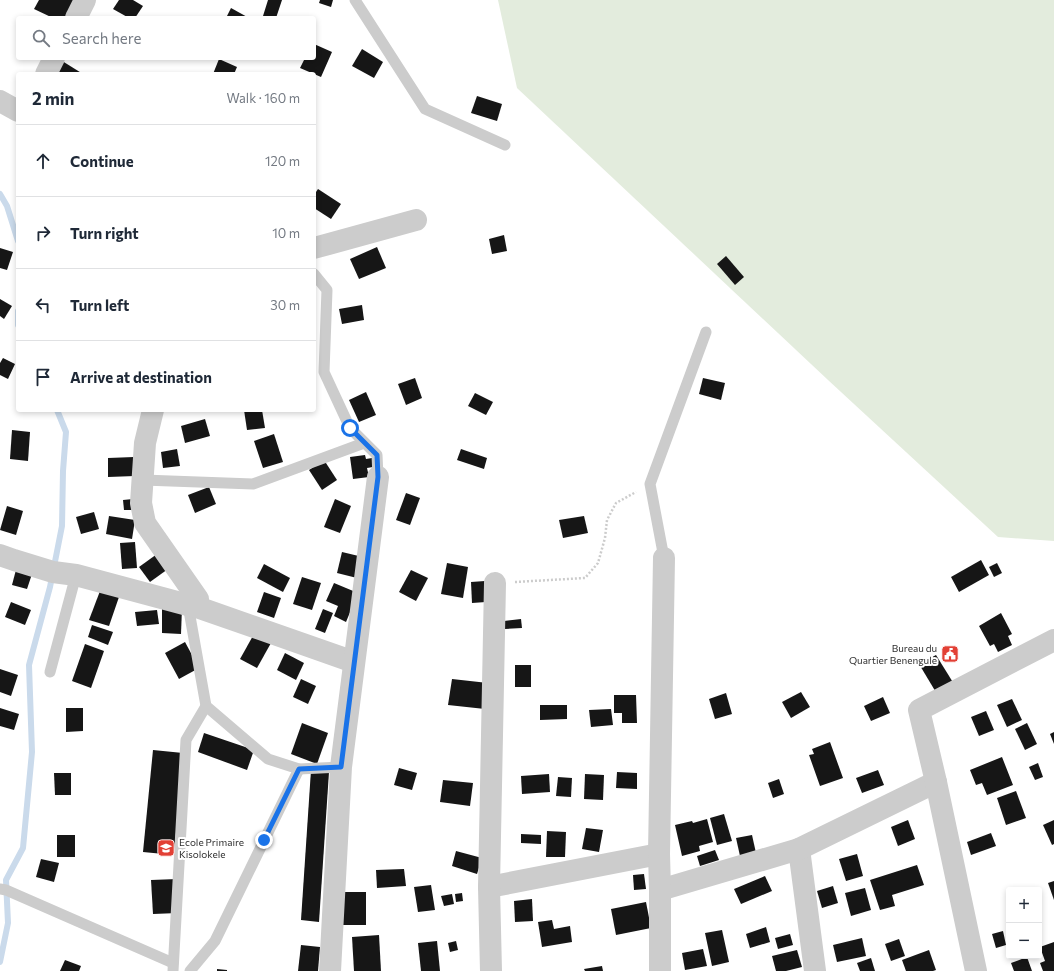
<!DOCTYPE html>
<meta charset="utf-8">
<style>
body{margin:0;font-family:Commissioner,sans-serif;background:#f6f6f7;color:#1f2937}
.controls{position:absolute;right:12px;bottom:12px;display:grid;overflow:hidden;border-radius:4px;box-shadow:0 2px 6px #0003}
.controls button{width:36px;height:36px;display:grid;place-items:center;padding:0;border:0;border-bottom:1px solid #e0e1e3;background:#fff;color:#1f2937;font:20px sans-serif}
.stop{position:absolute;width:12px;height:12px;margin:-9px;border:3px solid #1a73e8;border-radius:50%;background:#fff}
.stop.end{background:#1a73e8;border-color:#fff;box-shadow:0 1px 4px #0008}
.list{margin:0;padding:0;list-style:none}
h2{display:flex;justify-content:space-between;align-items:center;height:52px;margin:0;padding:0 16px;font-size:17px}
h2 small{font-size:13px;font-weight:400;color:#747a83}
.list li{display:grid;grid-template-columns:26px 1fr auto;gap:12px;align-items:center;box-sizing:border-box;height:72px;padding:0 16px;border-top:1px solid #e0e1e3}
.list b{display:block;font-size:15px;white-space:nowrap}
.list em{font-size:13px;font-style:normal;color:#747a83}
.icon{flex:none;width:22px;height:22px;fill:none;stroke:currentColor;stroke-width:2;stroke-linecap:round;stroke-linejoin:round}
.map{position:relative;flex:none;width:1054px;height:971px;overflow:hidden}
.search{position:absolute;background:#fff;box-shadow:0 2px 6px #0003;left:16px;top:16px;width:300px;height:44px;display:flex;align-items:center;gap:10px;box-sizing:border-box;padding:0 14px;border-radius:4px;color:#747a83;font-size:15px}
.panel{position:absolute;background:#fff;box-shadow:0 2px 6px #0003;left:16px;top:72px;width:300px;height:340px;border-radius:4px}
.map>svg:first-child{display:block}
</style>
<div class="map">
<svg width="1054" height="971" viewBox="0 0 1054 971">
<rect width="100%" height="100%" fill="#fff"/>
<path fill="#e3ecdd" d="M498 0H1054V541L998 537 828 380 517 88Z"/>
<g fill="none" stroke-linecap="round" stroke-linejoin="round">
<g stroke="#cadaeb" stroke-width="6">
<path d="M0 194 7 206 18 241"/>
<path d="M18 311V325"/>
<path d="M0 962 8 923 6 880 23 848 32 752 29 665 50 587 62 526 63 471 66 432 57 410"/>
</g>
</g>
<g fill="#161616">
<path d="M39 0H74L65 18H53L34 9Z"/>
<path d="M119 0H133L143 6 135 18H129L113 9Z"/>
<path d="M268 0H282L276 18H268L263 16Z"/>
<path d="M320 0H333L331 7 319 3Z"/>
<path d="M231 8 249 18H226Z"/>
<path d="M314 44 332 52 321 77 300 68 305 58H314Z"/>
<path d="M362 49 383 62 374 78 352 66Z"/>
<path d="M59 59 83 74H50Z"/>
<path d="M219 59 237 67 234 74H213Z"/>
<path d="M477 96 502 104 497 121 471 113Z"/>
<path d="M318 189 341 204 331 219 314 208V195Z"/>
<path d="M504 235 507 251 492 254 489 239Z"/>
<path d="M377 247 386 268 359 279 350 259Z"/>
<path d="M0 248 13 252 7 270 0 268Z"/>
<path d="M726 256 744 277 735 285 717 264Z"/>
<path d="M0 299 12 306 4 319 0 316Z"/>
<path d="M362 305 364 320 342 324 339 309Z"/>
<path d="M3 358 15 364 8 379 0 375V363Z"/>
<path d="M415 378 422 398 406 405 398 384Z"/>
<path d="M703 378 725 383 721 400 699 394Z"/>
<path d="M366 392 376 415 359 422 349 400Z"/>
<path d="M475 393 493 402 486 415 468 406Z"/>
<path d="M244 410H262L265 428 247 430Z"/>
<path d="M205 419 210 436 185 443 181 426Z"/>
<path d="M12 430 30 432 28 461 10 459Z"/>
<path d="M274 434 283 462 263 468 254 441Z"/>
<path d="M177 449 180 466 163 468 161 452Z"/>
<path d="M461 449 487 458 484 469 457 460Z"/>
<path d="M365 455 366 459 372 458 373 467 367 468 369 477 353 479 350 457Z"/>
<path d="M134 457 135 476 108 477V458Z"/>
<path d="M324 460 337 480 322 490 309 470Z"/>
<path d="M209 487 216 504 195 513 188 495Z"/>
<path d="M406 493 420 498 410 525 396 520Z"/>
<path d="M133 499 132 510H124L123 500Z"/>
<path d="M335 499 351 506 340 533 324 527Z"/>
<path d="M7 506 23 511 16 535 0 530Z"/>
<path d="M94 512 99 529 81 534 76 517Z"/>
<path d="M109 516 135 520 132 539 106 534Z"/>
<path d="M584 516 588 533 563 538 559 520Z"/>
<path d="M135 542 137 568 122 569 120 543Z"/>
<path d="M342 552 367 558 361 579 337 573Z"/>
<path d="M157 554 168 569 150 582 139 567Z"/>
<path d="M981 560 989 575 959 592 951 577Z"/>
<path d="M447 563 468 567 463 598 441 594Z"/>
<path d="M997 563 1002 573 994 577 989 567Z"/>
<path d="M264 564 290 578 283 592 257 578Z"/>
<path d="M17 566 33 571 27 589 12 585Z"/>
<path d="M411 570 428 578 416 601 399 592Z"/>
<path d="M302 577 321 583 312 610 293 604Z"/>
<path d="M485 581 486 602 472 603 471 582Z"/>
<path d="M334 583 358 593 346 622 334 616 338 606 326 601Z"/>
<path d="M100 591 119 597 109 626 89 620Z"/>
<path d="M264 592 281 598 274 618 257 612Z"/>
<path d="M11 602 31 610 25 625 5 617Z"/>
<path d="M162 607 182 608 181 634 162 633Z"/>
<path d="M323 609 333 613 325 633 315 629Z"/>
<path d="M157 610 159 624 137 626 135 612Z"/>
<path d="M1001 613 1012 634 1008 636 1012 645 998 652 994 644 990 646 979 626Z"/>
<path d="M521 619 522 628 505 629 504 621Z"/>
<path d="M92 625 113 632 108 645 88 637Z"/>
<path d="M254 634 271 643 257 668 240 659Z"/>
<path d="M185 642 199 668 179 679 165 653Z"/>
<path d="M85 644 104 651 91 688 72 681Z"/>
<path d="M285 653 304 663 296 680 277 670Z"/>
<path d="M936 655 954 684 937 694 919 664Z"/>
<rect x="515" y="665" width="16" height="22"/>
<path d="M0 669 18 675 11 696 0 692Z"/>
<path d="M301 679 316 686 308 704 293 697Z"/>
<path d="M452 679 488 683 485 709 448 705Z"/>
<path d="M801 692 810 707 791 718 782 702Z"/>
<path d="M726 693 732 714 715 719 709 699Z"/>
<path d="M614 695H636L637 723H622V713H614Z"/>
<path d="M883 697 890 713 871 721 864 706Z"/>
<path d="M1012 699 1022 720 1007 727 997 705Z"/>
<path d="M540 705H567V719L540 720Z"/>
<path d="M0 708 19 714 14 730 0 726Z"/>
<path d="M66 708H83V731L66 732Z"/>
<path d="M611 709 613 725 591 727 589 710Z"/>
<path d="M986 711 994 730 979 736 971 717Z"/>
<path d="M302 723 328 733 317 764 291 754Z"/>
<path d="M1027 723 1037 744 1025 750 1015 729Z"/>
<path d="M1054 732V744L1050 734Z"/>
<path d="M204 733 254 750 247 770 198 752Z"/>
<path d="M830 742 843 778 820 786 809 755 814 754 812 749Z"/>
<path d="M153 750 183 753 174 855 143 852Z"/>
<path d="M1002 757 1013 785 987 795 982 783 976 785 970 770Z"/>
<path d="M1038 763 1043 777 1035 780 1029 767Z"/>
<path d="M399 768 417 773 412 790 394 785Z"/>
<path d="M311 770 329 772 319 922 301 920Z"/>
<path d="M878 770 884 785 862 793 856 778Z"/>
<path d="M617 772 637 773V789L616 788Z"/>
<path d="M54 773H71V795H55Z"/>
<path d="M549 774 550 792 522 794 521 776Z"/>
<path d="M585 774 604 775 603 800 584 799Z"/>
<path d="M558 777 572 778 571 797 556 796Z"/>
<path d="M779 779 784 794 773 798 768 783Z"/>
<path d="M443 780 473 783 470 806 440 802Z"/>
<path d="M1016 791 1026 818 1006 825 997 798Z"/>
<path d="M724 814 732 841 717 845 710 818Z"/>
<path d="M707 819 713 842 699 846 700 851 682 856 675 825 692 821 693 823Z"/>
<path d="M908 820 915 839 898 846 891 827Z"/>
<path d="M1054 820V844L1052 845 1043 825Z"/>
<path d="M586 828 603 830 599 852 582 849Z"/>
<path d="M547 831 566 832 565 857H546Z"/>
<path d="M991 833 996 846 971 855 967 842Z"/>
<path d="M521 834 541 835V844L521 843Z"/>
<rect x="57" y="835" width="18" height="22"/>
<path d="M752 835 756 853 740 856 736 838Z"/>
<path d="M715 850 719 860 700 866 697 856Z"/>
<path d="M456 851 482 858 477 874 452 866Z"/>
<path d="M857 854 863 876 846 881 839 859Z"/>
<path d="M41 859 59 863 54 882 36 877Z"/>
<path d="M917 865 924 885 892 895 895 906 880 910 870 880Z"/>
<path d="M404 869 406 886 377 888 376 870Z"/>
<path d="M644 874 646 889 634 890 633 875Z"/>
<path d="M765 876 772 891 741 904 734 889Z"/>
<path d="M177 879 178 913 153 914 151 880Z"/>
<path d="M1054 881V900L1048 883Z"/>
<path d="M431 885 435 910 418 912 414 887Z"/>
<path d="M833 886 838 903 822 908 817 891Z"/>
<path d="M865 888 871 910 851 916 845 893Z"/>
<rect x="343" y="892" width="23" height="33"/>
<path d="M462 893 463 901 456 902 455 894Z"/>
<path d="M452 894 454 904 444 906 441 896Z"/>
<path d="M532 899 533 921 515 922 514 901Z"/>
<path d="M646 902 651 928 616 935 611 909Z"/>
<path d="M552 920 554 929 570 926 572 942 542 947 538 922Z"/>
<path d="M766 927 770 942 750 948 746 934Z"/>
<path d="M722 930 729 962 712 966 705 933Z"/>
<path d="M1003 931 1006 945 996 948 992 934Z"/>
<path d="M790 934 793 945 778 949 775 938Z"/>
<path d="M379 935 381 971H354L352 937Z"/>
<path d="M862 938 866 956 837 962 833 945Z"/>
<path d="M899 939 905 956 891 961 885 944Z"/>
<path d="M437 941 440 971H421L418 943Z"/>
<path d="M456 941 458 950 450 952 448 943Z"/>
<path d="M1054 942V971H1043L1040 963 1045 961 1040 947Z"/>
<path d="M301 945 320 947 318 971H298Z"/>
<path d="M703 949 707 966 685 970 682 953Z"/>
<path d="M797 950 802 967 786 971H776L772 956Z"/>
<path d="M929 950 936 970 933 971H906L902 960Z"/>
<path d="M1027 957 1032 971H1014L1011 963Z"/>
<path d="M871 958 875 971H860L857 963Z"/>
<path d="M65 960 81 966 79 971H60Z"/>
<path d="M602 966 603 971H585L584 969Z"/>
<path d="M217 969 227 970V971H217Z"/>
</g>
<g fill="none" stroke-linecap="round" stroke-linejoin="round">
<path stroke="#ccc" stroke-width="2.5" stroke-dasharray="2 2" stroke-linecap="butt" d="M515 582 585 578 598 563 605 538 607 520 616 503 636 492"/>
<g stroke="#ccc" stroke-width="11">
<path d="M355 0 425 109 505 145"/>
<path d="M314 274 327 290 324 372 350 428 377 455 378 477"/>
<path d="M143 480 253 484 364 443"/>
<path d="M664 558 650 484 706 332"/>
<path d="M188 605 206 706 268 759 299 769 341 767"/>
<path d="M50 672 76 575"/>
<path d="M0 889 6 890 173 963"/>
<path d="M173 971 186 740 206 706"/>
<path d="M190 971 215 941 299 769"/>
</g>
<g stroke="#ccc" stroke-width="22">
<path d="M76 18 85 0"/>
<path d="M46 74 54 58"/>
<path d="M0 101 18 111"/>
<path d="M314 248 416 220"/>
<path d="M153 410 145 443 141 503 145 523 198 599 197 607"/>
<path d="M0 555 14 560 53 572 76 575 188 605 197 607 354 662"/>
<path d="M799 849 815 971"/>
<path d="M489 887 659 854"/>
<path d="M660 890 799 849 936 782"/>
<path d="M330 971 341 767 378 477"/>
<path d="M491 971 489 887 495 583"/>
<path d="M660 971V890L659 854 664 558"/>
<path d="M976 971 936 782 919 710 1054 640"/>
</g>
</g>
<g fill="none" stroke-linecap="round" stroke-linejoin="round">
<path stroke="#1a73e8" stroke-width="5" d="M264 840 299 769 341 767 378 477 377 455 350 428"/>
</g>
<defs>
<symbol id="civic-square" viewBox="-11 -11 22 22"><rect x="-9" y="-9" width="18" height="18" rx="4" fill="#e24035" stroke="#fff"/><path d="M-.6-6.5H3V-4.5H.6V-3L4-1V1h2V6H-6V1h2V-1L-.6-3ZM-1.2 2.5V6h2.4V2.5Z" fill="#fff"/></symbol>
<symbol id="school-square" viewBox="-11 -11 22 22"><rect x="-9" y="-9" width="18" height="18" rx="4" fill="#e24035" stroke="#fff"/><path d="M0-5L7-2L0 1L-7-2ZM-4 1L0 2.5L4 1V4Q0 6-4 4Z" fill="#fff"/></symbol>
</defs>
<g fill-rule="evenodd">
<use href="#civic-square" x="940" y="644" width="20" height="20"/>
<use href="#school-square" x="156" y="838" width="20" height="20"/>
</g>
<g text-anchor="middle" stroke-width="4" stroke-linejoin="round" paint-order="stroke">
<g font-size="10" fill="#2f2f2f" stroke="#fff" text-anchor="end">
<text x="937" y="652">Bureau du<tspan x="937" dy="12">Quartier Benengule</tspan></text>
<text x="179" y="846" text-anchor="start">Ecole Primaire<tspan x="179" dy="12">Kisolokele</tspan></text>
</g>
</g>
</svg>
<div class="controls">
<button>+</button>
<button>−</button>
</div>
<div class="stop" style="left:350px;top:428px"></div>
<div class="stop end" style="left:264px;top:840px"></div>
<div class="search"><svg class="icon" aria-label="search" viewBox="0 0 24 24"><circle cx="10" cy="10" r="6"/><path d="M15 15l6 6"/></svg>Search here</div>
<section class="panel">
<h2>2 min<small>Walk · 160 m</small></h2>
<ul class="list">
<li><svg class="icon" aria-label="ahead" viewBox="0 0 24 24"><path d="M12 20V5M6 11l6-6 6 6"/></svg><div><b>Continue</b></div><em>120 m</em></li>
<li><svg class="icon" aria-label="right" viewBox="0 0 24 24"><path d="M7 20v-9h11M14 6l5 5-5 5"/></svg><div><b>Turn right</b></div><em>10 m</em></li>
<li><svg class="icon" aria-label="left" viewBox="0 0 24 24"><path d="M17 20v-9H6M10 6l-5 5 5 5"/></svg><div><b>Turn left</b></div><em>30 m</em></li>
<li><svg class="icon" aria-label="arrive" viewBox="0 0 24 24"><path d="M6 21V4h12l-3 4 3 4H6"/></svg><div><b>Arrive at destination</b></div></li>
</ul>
</section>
</div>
